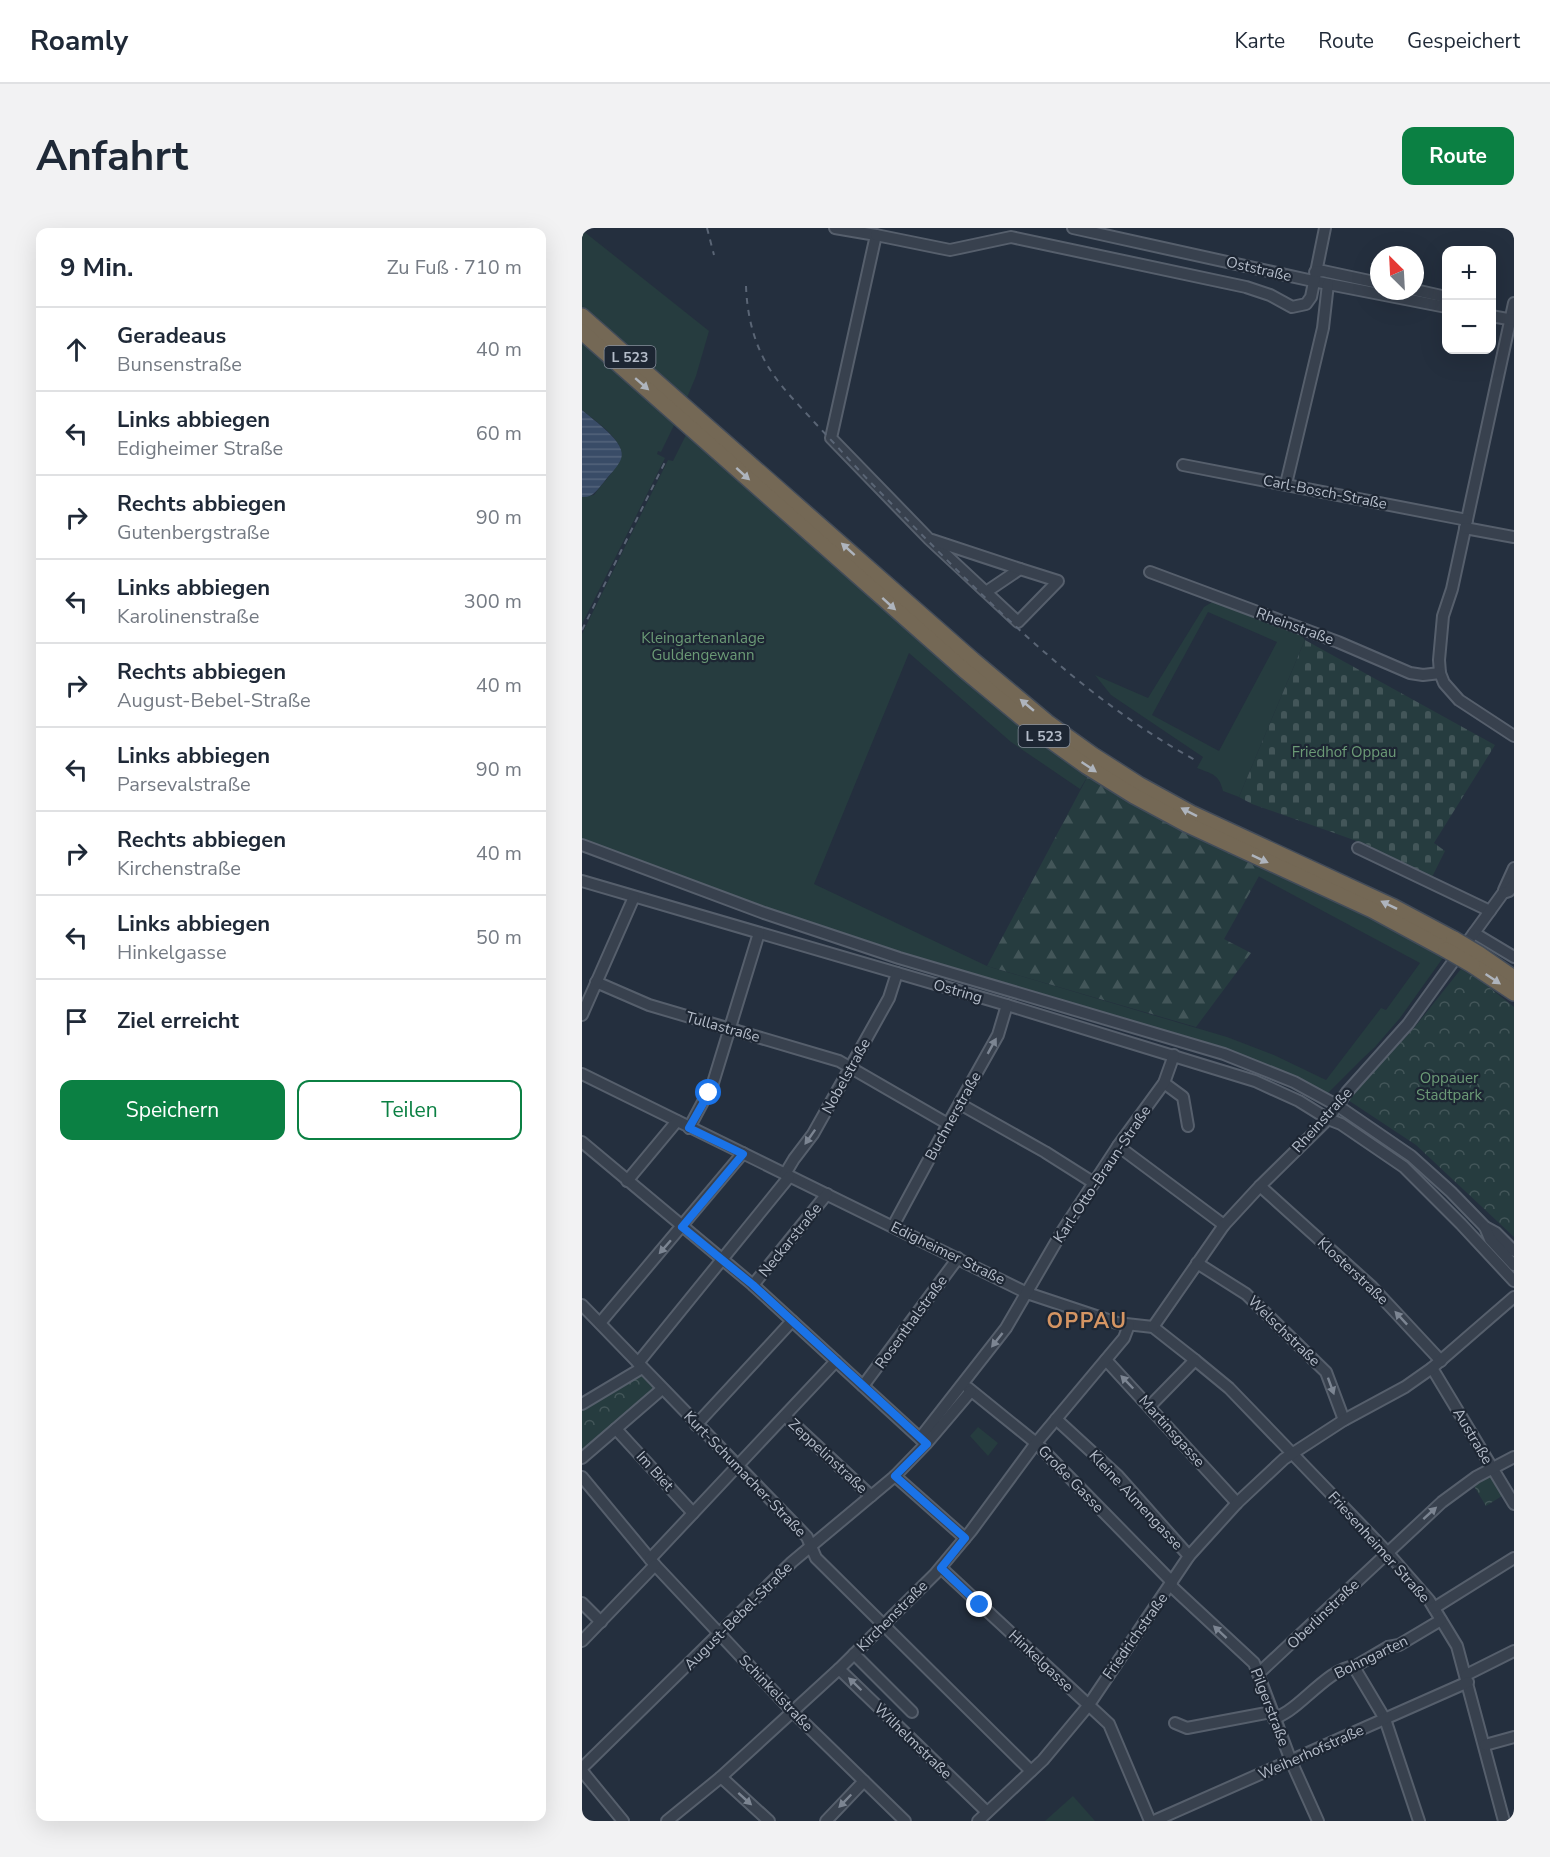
<!DOCTYPE html>
<html lang="de">
<meta charset="utf-8">
<style>
body{margin:0;font-family:"Nunito Sans",sans-serif;background:#f2f2f3;color:#1f2937}
.controls{position:absolute;right:18px;top:18px;display:grid;overflow:hidden;border-radius:12px;box-shadow:0 6px 24px #0002}
.controls button{width:54px;height:54px;display:grid;place-items:center;padding:0;border:0;border-bottom:2px solid #e0e1e3;background:#fff;color:#1f2937;font:30px sans-serif}
.compass{position:absolute;left:788px;top:18px;width:54px;height:54px;border-radius:50%;background:#fff;box-shadow:0 6px 24px #0002;rotate:336deg}
.stop{position:absolute;width:18px;height:18px;margin:-14px;border:4px solid #1a73e8;border-radius:50%;background:#fff}
.stop.end{background:#1a73e8;border-color:#fff;box-shadow:0 2px 6px #0008}
.list{margin:0;padding:0;list-style:none}
h2{display:flex;justify-content:space-between;align-items:center;height:78px;margin:0;padding:0 24px;font-size:26px}
h2 small{font-size:20px;font-weight:400;color:#747a83}
.list li{display:grid;grid-template-columns:39px 1fr auto;gap:18px;align-items:center;box-sizing:border-box;height:84px;padding:0 24px;border-top:2px solid #e0e1e3}
.list b{display:block;font-size:22px;white-space:nowrap}
.list p{margin:0;font-size:20px;white-space:nowrap;color:#747a83}
.list em{font-size:20px;font-style:normal;color:#747a83}
.actions{display:flex;gap:12px;padding:18px 24px}
.actions a{flex:1;padding:14px 0;border:2px solid #0b8043;border-radius:12px;text-align:center;font-size:21px;color:#0b8043}
.actions .main{background:#0b8043;color:#fff}
.icon{flex:none;width:33px;height:33px;fill:none;stroke:currentColor;stroke-width:2;stroke-linecap:round;stroke-linejoin:round}
.map{position:relative;flex:none;width:932px;height:1593px;overflow:hidden;border-radius:12px}
header{display:flex;align-items:center;gap:36px;box-sizing:border-box;height:84px;padding:0 30px;background:#fff;border-bottom:2px solid #e0e1e3}
header strong{font-size:28px}
nav{display:flex;gap:33px;margin-inline-start:auto;font-size:21px}
.intro{display:flex;align-items:center;justify-content:space-between;box-sizing:border-box;height:144px;padding:0 36px}
h1{margin:0;font-size:42px}
.button{padding:15px 27px;border-radius:12px;background:#0b8043;color:#fff;font-size:21px;font-weight:700}
main{display:flex;gap:36px;padding:0 36px}
aside{flex:1;background:#fff;border-radius:12px;box-shadow:0 6px 24px #0002}
.map>svg:first-child{display:block}
</style>
<header>
<strong>Roamly</strong>
<nav><a>Karte</a><a>Route</a><a>Gespeichert</a></nav>
</header>
<div class="intro"><h1>Anfahrt</h1><a class="button">Route</a></div>
<main>
<aside>
<h2>9 Min.<small>Zu Fuß · 710 m</small></h2>
<ul class="list">
<li><svg class="icon" aria-label="ahead" viewBox="0 0 24 24"><path d="M12 20V5M6 11l6-6 6 6"/></svg><div><b>Geradeaus</b><p>Bunsenstraße</p></div><em>40 m</em></li>
<li><svg class="icon" aria-label="left" viewBox="0 0 24 24"><path d="M17 20v-9H6M10 6l-5 5 5 5"/></svg><div><b>Links abbiegen</b><p>Edigheimer Straße</p></div><em>60 m</em></li>
<li><svg class="icon" aria-label="right" viewBox="0 0 24 24"><path d="M7 20v-9h11M14 6l5 5-5 5"/></svg><div><b>Rechts abbiegen</b><p>Gutenbergstraße</p></div><em>90 m</em></li>
<li><svg class="icon" aria-label="left" viewBox="0 0 24 24"><path d="M17 20v-9H6M10 6l-5 5 5 5"/></svg><div><b>Links abbiegen</b><p>Karolinenstraße</p></div><em>300 m</em></li>
<li><svg class="icon" aria-label="right" viewBox="0 0 24 24"><path d="M7 20v-9h11M14 6l5 5-5 5"/></svg><div><b>Rechts abbiegen</b><p>August-Bebel-Straße</p></div><em>40 m</em></li>
<li><svg class="icon" aria-label="left" viewBox="0 0 24 24"><path d="M17 20v-9H6M10 6l-5 5 5 5"/></svg><div><b>Links abbiegen</b><p>Parsevalstraße</p></div><em>90 m</em></li>
<li><svg class="icon" aria-label="right" viewBox="0 0 24 24"><path d="M7 20v-9h11M14 6l5 5-5 5"/></svg><div><b>Rechts abbiegen</b><p>Kirchenstraße</p></div><em>40 m</em></li>
<li><svg class="icon" aria-label="left" viewBox="0 0 24 24"><path d="M17 20v-9H6M10 6l-5 5 5 5"/></svg><div><b>Links abbiegen</b><p>Hinkelgasse</p></div><em>50 m</em></li>
<li><svg class="icon" aria-label="arrive" viewBox="0 0 24 24"><path d="M6 21V4h12l-3 4 3 4H6"/></svg><div><b>Ziel erreicht</b></div></li>
</ul>
<div class="actions"><a class="main">Speichern</a><a>Teilen</a></div>
</aside>
<div class="map">
<svg width="932" height="1593" viewBox="0 0 932 1593">
<defs>
<pattern id="forest-firs" width="22" height="20" patternUnits="userSpaceOnUse" patternTransform="scale(1.5)"><rect width="22" height="20" fill="#263c3f"/><path d="M5 1l3.5 6h-7zM16 11l3.5 6h-7z" fill="#435659"/></pattern>
<pattern id="cemetery-stones" width="16" height="16" patternUnits="userSpaceOnUse" patternTransform="scale(1.5)"><rect width="16" height="16" fill="#263c3f"/><path d="M2 7V4a2 2 0 0 1 4 0v3zM10 15v-3a2 2 0 0 1 4 0v3z" fill="#435659"/></pattern>
<pattern id="park-crowns" width="20" height="18" patternUnits="userSpaceOnUse" patternTransform="scale(1.5)"><rect width="20" height="18" fill="#263c3f"/><path d="M2 6a3 3 0 1 1 6 0M12 15a3 3 0 1 1 6 0" fill="none" stroke="#435659"/></pattern>
<pattern id="water-rules" width="6" height="5" patternUnits="userSpaceOnUse" patternTransform="scale(1.5)"><rect width="6" height="5" fill="#394c67"/><path d="M0 2.5h6" fill="none" stroke="#53647b"/></pattern>
</defs>
<rect width="100%" height="100%" fill="#242f3e"/>
<g fill="#263c3f" fill-rule="evenodd">
<path d="M0 2 127 103 114 148 104 172 0 81Z"/>
<path d="M0 112 94 193 79 224 76 223 75 226 83 230 0 396V269L12 267C20 256 32 244 38 232 47 215 12 192 0 182Z"/>
<path d="M105 205 507 546 498 561 429 514 327 425 232 656 405 738 645 809 692 827 744 852 799 780 804 782 838 735 676 648 682 639 777 682 863 727 818 790 793 819 781 830 745 866 641 821 299 719 201 686 0 611V406L86 232 91 233Z"/>
<path d="M632 373 718 406 723 412 657 569 641 563C637 546 630 546 615 540L621 529 529 467 513 447 566 470 622 379ZM626 384 695 414 637 523 570 487Z"/>
<path d="M396 1199 416 1215 406 1228 388 1208Z"/>
<path d="M491 1568 513 1593H463Z"/>
</g>
<path fill="url(#forest-firs)" d="M507 546 682 639 642 711 669 725 614 799 405 738Z"/>
<path fill="url(#cemetery-stones)" d="M723 412 913 517 852 615 863 623 849 651 786 617 670 576 657 569Z"/>
<g fill="url(#park-crowns)">
<path d="M879 741 903 756 932 779V1009L834 917 766 872 832 800Z"/>
<path d="M60 1143 77 1161 0 1228V1179Z"/>
<path d="M908 1243 923 1266 904 1278 890 1255Z"/>
</g>
<path fill="url(#water-rules)" d="M0 182C11 192 46 215 39 231 36 239 27 247 22 254 15 262 11 270 0 269Z"/>
<g fill="none" stroke-linecap="round" stroke-linejoin="round">
<defs>
<g id="minor">
<path d="M253 0 294 7 249 210 347 311 436 394 476 353 438 341 404 364"/>
<path d="M491 0 731 53 864 79"/>
<path d="M294 7 368 22 429 9 664 59 688 67 710 79 724 76 729 69 743 0"/>
<path d="M733 44 741 43 797 55"/>
<path d="M833 62 864 69"/>
<path d="M932 75 870 361 861 388 857 432 858 445 862 455 877 472 932 508"/>
<path d="M909 88 932 92"/>
<path d="M601 237 885 292"/>
<path d="M704 256 741 100 746 56"/>
<path d="M883 300 932 309"/>
<path d="M350 312 438 341"/>
<path d="M568 344 756 414 828 445 841 447 858 445"/>
<path d="M0 617 182 685 317 730 642 826 712 854 756 878 829 928 869 964 903 999 914 1005 932 1023"/>
<path d="M776 620 908 683"/>
<path d="M0 653 425 777 673 853 717 873 746 891 759 896 822 939 879 996 932 1053"/>
<path d="M922 662 932 640"/>
<path d="M892 705 932 729"/>
<path d="M14 754 67 777 257 833 366 896"/>
<path d="M0 787 52 669"/>
<path d="M0 846 445 1065 535 1095 571 1099 613 1132 647 1160 702 1217 805 1324 847 1372 875 1418 922 1593"/>
<path d="M582 855 601 869 606 898"/>
<path d="M378 876 463 924 512 955"/>
<path d="M107 900 131 855 177 705"/>
<path d="M0 914 171 1057 342 1214"/>
<path d="M536 918 642 997"/>
<path d="M203 946 212 931 231 906 268 840 307 770 315 745"/>
<path d="M45 953 95 893"/>
<path d="M678 958 790 1059 859 1133"/>
<path d="M311 998 366 896 416 807 425 777"/>
<path d="M903 999 908 1011 932 1037"/>
<path d="M615 1035 664 1066 744 1144 762 1192"/>
<path d="M171 1057 245 966"/>
<path d="M0 1077 225 1309 234 1330 449 1543"/>
<path d="M18 1095 161 925"/>
<path d="M571 1099 642 997 678 958 746 891 765 864 826 796 921 665 927 663 932 656"/>
<path d="M524 1132 655 1275"/>
<path d="M56 1135 207 949"/>
<path d="M850 1140 932 1276"/>
<path d="M281 1158 376 1030"/>
<path d="M386 1160 454 1215 590 1354"/>
<path d="M0 1176 60 1140"/>
<path d="M568 1178 613 1132"/>
<path d="M203 1188 289 1268"/>
<path d="M474 1191 536 1248 607 1328"/>
<path d="M114 1197 210 1093"/>
<path d="M34 1201 111 1285"/>
<path d="M338 1210 424 1100 481 1002 536 918 582 855 592 827"/>
<path d="M0 1230 80 1161"/>
<path d="M313 1248 383 1310"/>
<path d="M0 1249 73 1337 210 1483 323 1593"/>
<path d="M68 1331 254 1133"/>
<path d="M359 1340 527 1496 568 1593"/>
<path d="M588 1357 672 1435 709 1533 736 1593"/>
<path d="M0 1375 19 1394"/>
<path d="M852 1380 932 1330"/>
<path d="M0 1413 73 1337"/>
<path d="M272 1426 330 1484"/>
<path d="M772 1439 803 1491 837 1593"/>
<path d="M257 1441 405 1584"/>
<path d="M676 1446 860 1274 894 1249 932 1229"/>
<path d="M884 1447 932 1423"/>
<path d="M692 1491C698 1488 704 1485 709 1481 724 1471 754 1437 772 1439L806 1419 817 1417 859 1392"/>
<path d="M593 1495 605 1500 690 1484"/>
<path d="M903 1517 932 1509"/>
<path d="M0 1540 210 1334 313 1248 344 1216 389 1163"/>
<path d="M0 1543 41 1593"/>
<path d="M139 1549 187 1593"/>
<path d="M85 1593 139 1549 257 1441 353 1346 389 1303 454 1215 542 1110 547 1097"/>
<path d="M244 1593 282 1553"/>
<path d="M396 1593 461 1532 506 1478 607 1328 655 1275 702 1231 762 1192 823 1159 850 1140 932 1069"/>
<path d="M572 1593 886 1454"/>
</g>
<g id="highway">
<path d="M0 88 391 432 465 494 511 527 558 557 609 585 812 679 872 711"/>
<path d="M0 104 382 442 458 505 504 538 552 568 604 596 790 682 864 722"/>
<path d="M897 726 932 750"/>
<path d="M890 737 932 765"/>
</g>
</defs>
<use href="#minor" stroke="#565f6c" stroke-width="14"/>
<use href="#highway" stroke="#434c59" stroke-width="18"/>
<use href="#minor" stroke="#38414e" stroke-width="10"/>
<use href="#highway" stroke="#746855" stroke-width="15"/>
<g stroke="#5a6575" stroke-width="2" stroke-dasharray="6 6" stroke-linecap="butt">
<path d="M125 0 132 27"/>
<path d="M164 58C165 87 172 116 187 140 200 161 218 178 234 196 256 219 277 243 299 265 394 362 493 466 613 532"/>
<path d="M0 402 85 230"/>
</g>
<defs>
<g id="highway-bridge">
<path d="M872 711 897 726"/>
<path d="M864 722 890 737"/>
</g>
</defs>
<use href="#highway-bridge" stroke="#434c59" stroke-width="18" stroke-linecap="butt"/>
<use href="#highway-bridge" stroke="#746855" stroke-width="15"/>
</g>
<defs><path id="oneway-solid" d="M-6-.8H1V-3.2L6.5 0L1 3.2V.8H-6Z" transform="scale(1.5)"/></defs>
<g fill="#aeb4bd">
<use href="#oneway-solid" transform="translate(60 156) rotate(41)"/>
<use href="#oneway-solid" transform="translate(161 246) rotate(42)"/>
<use href="#oneway-solid" transform="translate(266 321) rotate(-138)"/>
<use href="#oneway-solid" transform="translate(307 376) rotate(42)"/>
<use href="#oneway-solid" transform="translate(445 477) rotate(-140)"/>
<use href="#oneway-solid" transform="translate(507 539) rotate(34)"/>
<use href="#oneway-solid" transform="translate(607 584) rotate(-153)"/>
<use href="#oneway-solid" transform="translate(678 631) rotate(25)"/>
<use href="#oneway-solid" transform="translate(807 677) rotate(-154)"/>
<use href="#oneway-solid" transform="translate(911 751) rotate(34)"/>
</g>
<g fill="#7c8592">
<use href="#oneway-solid" transform="translate(410 818) rotate(-61)"/>
<use href="#oneway-solid" transform="translate(228 909) rotate(125)"/>
<use href="#oneway-solid" transform="translate(83 1019) rotate(131)"/>
<use href="#oneway-solid" transform="translate(819 1090) rotate(-133)"/>
<use href="#oneway-solid" transform="translate(415 1112) rotate(128)"/>
<use href="#oneway-solid" transform="translate(545 1154) rotate(-134)"/>
<use href="#oneway-solid" transform="translate(749 1158) rotate(70)"/>
<use href="#oneway-solid" transform="translate(848 1285) rotate(-42)"/>
<use href="#oneway-solid" transform="translate(638 1404) rotate(-137)"/>
<use href="#oneway-solid" transform="translate(273 1456) rotate(-136)"/>
<use href="#oneway-solid" transform="translate(163 1571) rotate(42)"/>
<use href="#oneway-solid" transform="translate(263 1573) rotate(134)"/>
</g>
<g fill="none" stroke-linecap="round" stroke-linejoin="round">
<path stroke="#1a73e8" stroke-width="8" d="M127 865 107 900 161 926 100 999 171 1057 345 1216 313 1248 383 1310 359 1340 398 1377"/>
</g>
<g text-anchor="middle" stroke-width="4.5" stroke-linejoin="round" paint-order="stroke">
<g fill="#1d2633" stroke="#878f9c" stroke-width="1.5">
<rect x="22.5" y="118" width="51" height="22" rx="4.5"/>
<rect x="436.5" y="497" width="51" height="22" rx="4.5"/>
</g>
<g font-size="14" font-weight="bold" fill="#b4bcc9">
<text x="48" y="134">L 523</text>
<text x="462" y="513">L 523</text>
</g>
<g font-size="15" fill="#b4bcc9" stroke="#1d2633">
<text transform="translate(677 41) rotate(13)" y="5">Oststraße</text>
<text transform="translate(743 264) rotate(11)" y="5">Carl-Bosch-Straße</text>
<text transform="translate(713 398) rotate(20)" y="5">Rheinstraße</text>
<text transform="translate(376 763) rotate(16)" y="5">Ostring</text>
<text transform="translate(141 799) rotate(16)" y="5">Tullastraße</text>
<text transform="translate(264 848) rotate(-61)" y="5">Nobelstraße</text>
<text transform="translate(371 888) rotate(-61)" y="5">Buchnerstraße</text>
<text transform="translate(740 892) rotate(-48)" y="5">Rheinstraße</text>
<text transform="translate(520 946) rotate(-56)" y="5">Karl-Otto-Braun-Straße</text>
<text transform="translate(208 1012) rotate(-51)" y="5">Neckarstraße</text>
<text transform="translate(366 1025) rotate(26)" y="5">Edigheimer Straße</text>
<text transform="translate(771 1043) rotate(43)" y="5">Klosterstraße</text>
<text transform="translate(329 1094) rotate(-54)" y="5">Rosenthalstraße</text>
<text transform="translate(702 1103) rotate(44)" y="5">Welschstraße</text>
<text transform="translate(590 1203) rotate(48)" y="5">Martinsgasse</text>
<text transform="translate(891 1208) rotate(59)" y="5">Austraße</text>
<text transform="translate(246 1228) rotate(43)" y="5">Zeppelinstraße</text>
<text transform="translate(73 1243) rotate(48)" y="5">Im Biet</text>
<text transform="translate(163 1246) rotate(46)" y="5">Kurt-Schumacher-Straße</text>
<text transform="translate(489 1251) rotate(46)" y="5">Große Gasse</text>
<text transform="translate(554 1272) rotate(47)" y="5">Kleine Almengasse</text>
<text transform="translate(797 1319) rotate(48)" y="5">Friesenheimer Straße</text>
<text transform="translate(741 1386) rotate(-44)" y="5">Oberlinstraße</text>
<text transform="translate(156 1388) rotate(-45)" y="5">August-Bebel-Straße</text>
<text transform="translate(310 1388) rotate(-45)" y="5">Kirchenstraße</text>
<text transform="translate(553 1408) rotate(-55)" y="5">Friedrichstraße</text>
<text transform="translate(789 1429) rotate(-26)" y="5">Bohngarten</text>
<text transform="translate(459 1433) rotate(43)" y="5">Hinkelgasse</text>
<text transform="translate(194 1465) rotate(46)" y="5">Schinkelstraße</text>
<text transform="translate(688 1479) rotate(69)" y="5">Pilgerstraße</text>
<text transform="translate(331 1513) rotate(44)" y="5">Wilhelmstraße</text>
<text transform="translate(729 1524) rotate(-24)" y="5">Weiherhofstraße</text>
</g>
<g font-size="15" fill="#6b9a76" stroke="#1d2633">
<text x="121" y="415">Kleingartenanlage<tspan x="121" dy="17">Guldengewann</tspan></text>
<text x="762" y="529">Friedhof Oppau</text>
<text x="867" y="855">Oppauer<tspan x="867" dy="17">Stadtpark</tspan></text>
</g>
<g font-size="21" font-weight="bold" letter-spacing="1.5" fill="#d59563" stroke="#1d2633">
<text x="505" y="1100">OPPAU</text>
</g>
</g>
</svg>
<div class="controls">
<button>+</button>
<button>−</button>
</div>
<svg class="compass" viewBox="-18 -18 36 36"><path d="M0-13l5 13h-10z" fill="#e53935"/><path d="M0 13l5-13h-10z" fill="#747a83"/></svg>
<div class="stop" style="left:127px;top:865px"></div>
<div class="stop end" style="left:398px;top:1377px"></div>
</div>
</main>
